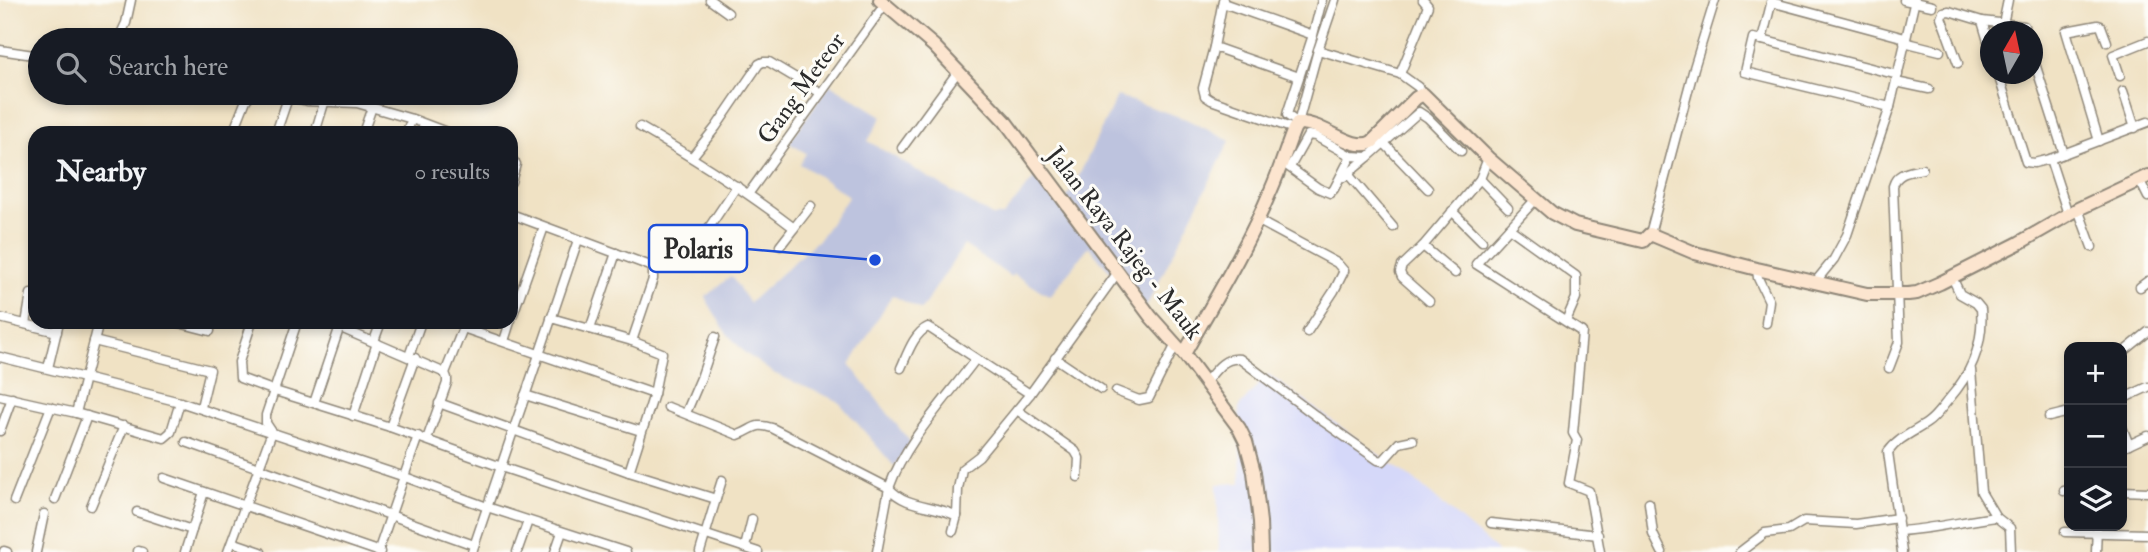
<!DOCTYPE html>
<meta charset="utf-8">
<style>
body{margin:0;font-family:"IM FELL Double Pica",serif;background:#20242c;color:#f1f3f6}
.controls{position:absolute;right:21px;bottom:21px;display:grid;overflow:hidden;border-radius:14px;box-shadow:0 4px 10px #0003}
.controls button{width:63px;height:63px;display:grid;place-items:center;padding:0;border:0;border-bottom:2px solid #363941;background:#171b24;color:#f1f3f6;font:35px sans-serif}
.compass{position:absolute;left:1980px;top:21px;width:63px;height:63px;border-radius:50%;background:#171b24;box-shadow:0 4px 10px #0003;rotate:9deg}
.list{margin:0;padding:0;list-style:none}
h2{display:flex;justify-content:space-between;align-items:center;height:91px;margin:0;padding:0 28px;font-size:30px}
h2 small{font-size:23px;font-weight:400;color:#9ea1a6}
.icon{flex:none;width:38px;height:38px;fill:none;stroke:currentColor;stroke-width:2;stroke-linecap:round;stroke-linejoin:round}
.map{position:relative;flex:none;width:2148px;height:552px;overflow:hidden}
.search{position:absolute;background:#171b24;box-shadow:0 4px 10px #0003;left:28px;top:28px;width:490px;height:77px;display:flex;align-items:center;gap:18px;box-sizing:border-box;padding:0 24px;border-radius:38px;color:#9ea1a6;font-size:26px}
.panel{position:absolute;background:#171b24;box-shadow:0 4px 10px #0003;left:28px;top:126px;width:490px;height:203px;border-radius:21px}
.map>svg:first-child{display:block}
</style>
<div class="map">
<svg width="2148" height="552" viewBox="0 0 2148 552">
<rect width="100%" height="100%" fill="#fdfcf7"/>
<filter id="ink" filterUnits="userSpaceOnUse"><feTurbulence type="fractalNoise" baseFrequency=".0143" numOctaves="2"/><feDisplacementMap in="SourceGraphic" scale="14" xChannelSelector="R" yChannelSelector="G"/><feConvolveMatrix kernelMatrix="1 2 1 2 8 2 1 2 1" color-interpolation-filters="sRGB"/></filter>
<filter id="wash" filterUnits="userSpaceOnUse"><feTurbulence type="fractalNoise" baseFrequency=".00686" numOctaves="4" result="noise"/><feDisplacementMap in="SourceGraphic" scale="28" xChannelSelector="R" yChannelSelector="G"/><feGaussianBlur stdDeviation="1.57" result="paint"/><feColorMatrix in="noise" values="0 0 0 0 0 0 0 0 0 0 0 0 0 0 0 0 0 1.4 0 .05"/><feComposite in="paint" operator="in"/></filter>
<g filter="url(#wash)">
<rect width="100%" height="100%" fill="#f0e2c4"/>
<path fill="#d5d8f9" d="M1268 374 1418 483 1498 552H1219L1217 484 1241 483 1239 407Z"/>
<path fill="#bdc3de" d="M830 84 882 116 868 141 992 216H1003L1036 176 1060 207 1073 188 1117 96 1186 119 1230 141 1143 313 1089 246 1050 296 1013 274 1011 277 964 245 921 310 892 295 850 365 911 443 894 466 838 401 773 373 745 353 725 331 705 297 731 276 749 303 820 238 849 196 800 164 806 153 789 143Z"/>
</g>
<g filter="url(#ink)">
<g fill="none" stroke-linecap="round" stroke-linejoin="round">
<defs>
<g id="street">
<path d="M710 0 728 13"/>
<path d="M1223 0 1214 47 1203 88 1205 96 1211 100 1294 129"/>
<path d="M1322 0 1313 35 1288 111 1287 115 1298 123 1318 50 1335 0"/>
<path d="M1772 0 1762 40 1753 38 1745 72 1890 107"/>
<path d="M1904 0 1932 6"/>
<path d="M1771 2 1905 38"/>
<path d="M1223 3 1313 35"/>
<path d="M2003 24 2008 0"/>
<path d="M118 40 126 23 131 0"/>
<path d="M1762 40 1898 75"/>
<path d="M1904 42 1940 51"/>
<path d="M1214 47 1299 77"/>
<path d="M1990 48 1982 21 2024 26 2025 32"/>
<path d="M0 50 40 56"/>
<path d="M1318 50 1400 74 1418 87 1423 94"/>
<path d="M2032 54 2064 154"/>
<path d="M1958 63 1941 17 1943 12 1949 11 1982 21"/>
<path d="M1400 74 1426 11 1428 6 1423 0"/>
<path d="M1998 74 2026 162 2034 163 2050 159"/>
<path d="M2120 76 2113 55 2148 41"/>
<path d="M1896 82 1929 89"/>
<path d="M2123 91 2135 128"/>
<path d="M272 93 307 101 357 103 412 119 449 133"/>
<path d="M640 127C694 158 745 190 794 228L811 206"/>
<path d="M233 133 246 100 252 93"/>
<path d="M276 133 288 98"/>
<path d="M315 133 325 100"/>
<path d="M363 133 372 107"/>
<path d="M406 133 412 119"/>
<path d="M2099 141 2066 31 2098 25 2101 26 2107 42"/>
<path d="M1384 143 1428 189"/>
<path d="M902 148 959 70"/>
<path d="M692 157 716 127 759 64 763 62H769L821 93"/>
<path d="M511 158 516 164 511 182"/>
<path d="M1286 165 1318 188 1330 193 1334 189 1351 156"/>
<path d="M1290 167 1308 135 1315 136 1351 156 1368 157 1419 112 1428 118 1461 151"/>
<path d="M1348 174 1393 227"/>
<path d="M1344 177 1368 157"/>
<path d="M1480 179 1508 208"/>
<path d="M2139 179 2148 197"/>
<path d="M749 193 885 4"/>
<path d="M1536 199 1476 264 1582 332 1573 433 1577 440 1569 483 1589 491 1600 552"/>
<path d="M2078 209 2092 247"/>
<path d="M1452 211 1482 241"/>
<path d="M511 214 653 267V279L632 341"/>
<path d="M2068 214 2050 159 2148 122"/>
<path d="M1257 220 1337 263 1344 271 1334 291 1307 332"/>
<path d="M1509 228 1576 276V298L1566 321"/>
<path d="M1650 234 1694 68 1715 0"/>
<path d="M780 246 794 228"/>
<path d="M1423 246 1455 273"/>
<path d="M676 261 706 232 737 186"/>
<path d="M1757 269 1758 278 1769 301 1766 323"/>
<path d="M1816 281 1834 259 1847 235 1890 107 1915 0"/>
<path d="M2140 287 2148 281"/>
<path d="M1429 301 1402 277 1400 272 1402 266 1423 246 1480 179 1488 158"/>
<path d="M0 318 57 332"/>
<path d="M551 318 632 341 662 353 654 394 629 472"/>
<path d="M511 320 544 227"/>
<path d="M175 322 210 331 209 322"/>
<path d="M252 322 239 362 240 378 275 391 390 427 507 469 758 552"/>
<path d="M327 322 445 373 447 378V383L427 439"/>
<path d="M465 322 463 328 654 394"/>
<path d="M26 324 31 294"/>
<path d="M590 329 616 253"/>
<path d="M94 341 210 370 201 407"/>
<path d="M374 341 381 322"/>
<path d="M504 341 510 322"/>
<path d="M2122 353 2148 332"/>
<path d="M409 356 421 322"/>
<path d="M0 357 180 402"/>
<path d="M1055 358 1101 389"/>
<path d="M48 368 59 322"/>
<path d="M901 368C907 355 914 333 928 327L1030 394"/>
<path d="M1889 368 1899 342 1893 186C1897 172 1910 172 1922 169"/>
<path d="M1971 370 1981 492 1996 517 2010 528 2011 552"/>
<path d="M445 373 463 328"/>
<path d="M1205 383C1215 371 1223 357 1240 359L1324 422 1378 460 1383 461 1399 443 1413 440"/>
<path d="M1116 391 1139 400 1149 398 1175 346"/>
<path d="M525 395 641 431"/>
<path d="M0 396 76 413 164 438 171 432 180 402 405 477 487 507 626 552"/>
<path d="M2122 399 2148 387"/>
<path d="M314 403 341 323"/>
<path d="M439 403 629 472 716 499 700 552"/>
<path d="M668 407 738 435C754 430 753 422 772 428L889 488C905 442 946 399 975 360"/>
<path d="M1017 410 1075 451 1079 458 1078 477"/>
<path d="M76 413 99 322"/>
<path d="M686 413 701 378 715 337"/>
<path d="M353 416 377 343"/>
<path d="M2049 417 2069 412"/>
<path d="M390 427 415 358"/>
<path d="M2122 427 2129 445"/>
<path d="M0 431 12 398"/>
<path d="M186 442 474 545"/>
<path d="M2122 448 2148 436"/>
<path d="M164 478 380 552"/>
<path d="M889 488C906 508 933 504 957 516L953 531"/>
<path d="M2064 491 2069 490"/>
<path d="M2122 491 2148 492"/>
<path d="M55 499 87 416"/>
<path d="M716 499 722 480"/>
<path d="M14 501 51 407"/>
<path d="M1649 503 1653 534 1662 552"/>
<path d="M91 506 124 426"/>
<path d="M137 512 192 530"/>
<path d="M957 516 958 489 962 469 979 456 1030 394 1118 272"/>
<path d="M1491 523 1598 535"/>
<path d="M1900 531C1932 529 1963 521 1996 517"/>
<path d="M2065 532 2148 534"/>
<path d="M232 542 261 552"/>
<path d="M745 547 752 519"/>
<path d="M4 551 7 552"/>
<path d="M138 551 142 552"/>
<path d="M36 552 44 514"/>
<path d="M185 552 204 492"/>
<path d="M228 552 272 432 266 423V415L297 322"/>
<path d="M378 552 418 436"/>
<path d="M472 552 578 240"/>
<path d="M517 552 528 521"/>
<path d="M555 552 562 532"/>
<path d="M877 552 889 488"/>
<path d="M1740 552 1765 533 1789 530 1804 521 1856 524 1898 518"/>
<path d="M1902 552 1888 452C1898 438 1914 432 1927 423 1936 417 1942 407 1949 399 1971 374 1984 343 1981 309L1976 303 1960 294 1952 277"/>
<path d="M2096 552 2097 526"/>
</g>
<g id="secondary">
<path d="M880 0 934 46 1005 121 1151 317 1184 354 1239 428 1246 442 1254 472 1260 522 1261 552"/>
<path d="M1184 354C1214 301 1247 247 1271 190 1280 170 1286 149 1294 129L1298 123C1322 121 1352 153 1372 142L1416 98 1423 94 1488 158 1552 213 1575 225 1643 241 1650 234 1695 253 1757 269 1867 294H1908L1917 293 1940 283 2019 243 2078 209 2148 176"/>
</g>
</defs>
<use href="#street" stroke="#8e8678" stroke-width="11"/>
<use href="#secondary" stroke="#8e8678" stroke-width="16"/>
<use href="#street" stroke="#fff" stroke-width="8"/>
<use href="#secondary" stroke="#fce5cf" stroke-width="12"/>
</g>
</g>
<g text-anchor="middle" stroke-width="6" stroke-linejoin="round" paint-order="stroke">
<g font-size="24" fill="#2b2b2b" stroke="#fdfcf7">
<text transform="translate(801 88) rotate(-54)" y="8">Gang Meteor</text>
<text transform="translate(1125 243) rotate(52)" y="8">Jalan Raya Rajeg - Mauk</text>
</g>
</g>
<path fill="none" stroke="#1d4ed8" stroke-width="2.5" d="M875 260L747 249"/>
<circle fill="#1d4ed8" stroke="#fdfcf7" stroke-width="2.5" cx="875" cy="260" r="7"/>
<rect fill="#fdfcf7" stroke="#1d4ed8" stroke-width="2.5" x="649" y="225" width="98" height="47" rx="7"/>
<g font-size="26" text-anchor="middle" font-weight="bold" fill="#2b2b2b">
<text x="698" y="258">Polaris</text>
</g>
</svg>
<div class="controls">
<button>+</button>
<button>−</button>
<button><svg class="icon" aria-label="layers" viewBox="0 0 24 24"><path d="M12 4l9 5-9 5-9-5zM3 14l9 5 9-5"/></svg></button>
</div>
<svg class="compass" viewBox="-18 -18 36 36"><path d="M0-13l5 13h-10z" fill="#e53935"/><path d="M0 13l5-13h-10z" fill="#9ea1a6"/></svg>
<div class="search"><svg class="icon" aria-label="search" viewBox="0 0 24 24"><circle cx="10" cy="10" r="6"/><path d="M15 15l6 6"/></svg>Search here</div>
<section class="panel">
<h2>Nearby<small>0 results</small></h2>
<ul class="list">
</ul>
</section>
</div>
